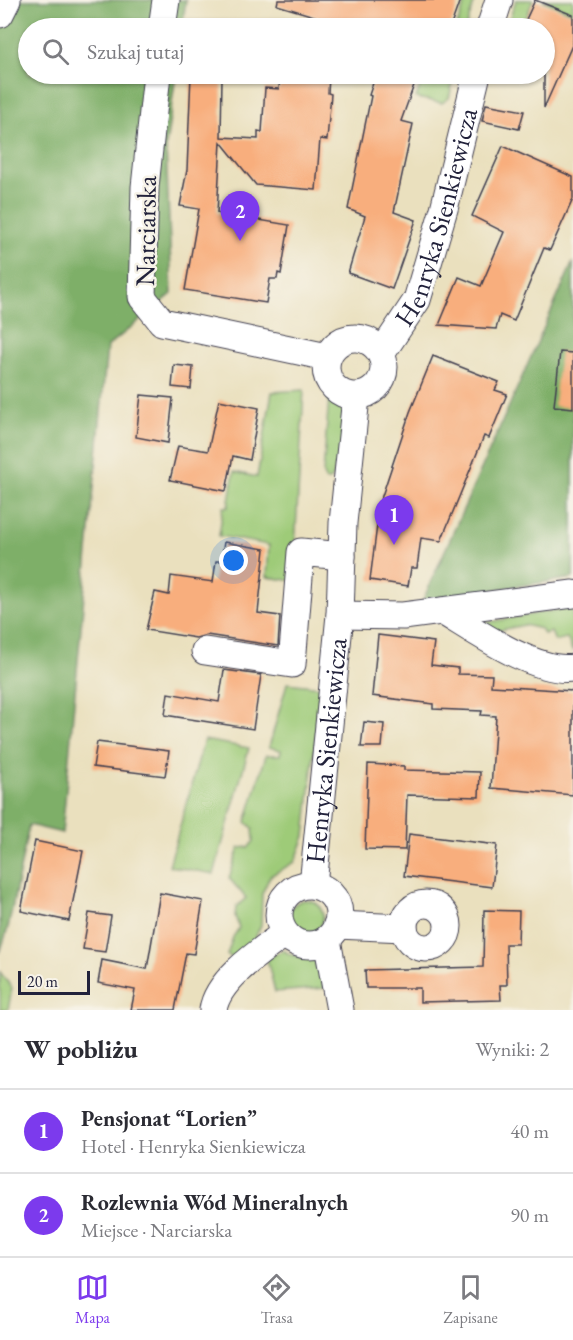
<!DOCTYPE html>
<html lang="pl">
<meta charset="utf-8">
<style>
body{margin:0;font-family:"EB Garamond",serif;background:#f2f2f3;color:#2b2b33}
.scale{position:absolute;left:18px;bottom:15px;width:72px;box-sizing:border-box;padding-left:6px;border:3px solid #22223b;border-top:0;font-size:16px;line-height:21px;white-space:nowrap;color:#22223b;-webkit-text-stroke:4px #f7f3e8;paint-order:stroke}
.you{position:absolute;left:234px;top:561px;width:21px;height:21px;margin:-15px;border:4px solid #fff;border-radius:50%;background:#1a73e8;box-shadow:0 0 0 9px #1a73e833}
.badge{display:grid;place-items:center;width:39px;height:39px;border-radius:50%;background:#7c3aed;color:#fff;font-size:20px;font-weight:700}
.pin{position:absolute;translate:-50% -50px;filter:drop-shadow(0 2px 3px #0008)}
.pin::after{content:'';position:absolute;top:32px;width:21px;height:18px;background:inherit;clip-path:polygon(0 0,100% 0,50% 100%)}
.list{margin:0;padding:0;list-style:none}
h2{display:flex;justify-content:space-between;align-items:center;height:78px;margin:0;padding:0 24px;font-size:26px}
h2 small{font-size:20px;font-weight:400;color:#7c7c81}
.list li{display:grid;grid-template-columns:39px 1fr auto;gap:18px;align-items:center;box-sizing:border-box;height:84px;padding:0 24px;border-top:2px solid #e1e1e2}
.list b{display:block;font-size:22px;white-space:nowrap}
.list p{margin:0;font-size:20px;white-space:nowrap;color:#7c7c81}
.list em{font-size:20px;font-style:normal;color:#7c7c81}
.icon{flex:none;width:33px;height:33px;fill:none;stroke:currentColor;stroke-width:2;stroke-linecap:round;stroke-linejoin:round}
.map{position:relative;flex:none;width:573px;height:1010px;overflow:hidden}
.search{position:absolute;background:#fff;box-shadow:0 2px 4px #0004;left:18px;right:18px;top:18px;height:66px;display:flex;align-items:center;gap:15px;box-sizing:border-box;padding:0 21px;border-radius:33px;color:#7c7c81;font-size:22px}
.sheet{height:246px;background:#fff}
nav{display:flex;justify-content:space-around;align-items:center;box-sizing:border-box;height:84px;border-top:2px solid #e1e1e2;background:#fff;font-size:16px;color:#7c7c81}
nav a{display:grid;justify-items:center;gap:3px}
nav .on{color:#7c3aed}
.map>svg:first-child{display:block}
</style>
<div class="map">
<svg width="573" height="1010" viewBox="0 0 573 1010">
<rect width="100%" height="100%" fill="#f7f3e8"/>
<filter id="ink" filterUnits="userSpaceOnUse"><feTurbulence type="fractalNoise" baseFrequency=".0167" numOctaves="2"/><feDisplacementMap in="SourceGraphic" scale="12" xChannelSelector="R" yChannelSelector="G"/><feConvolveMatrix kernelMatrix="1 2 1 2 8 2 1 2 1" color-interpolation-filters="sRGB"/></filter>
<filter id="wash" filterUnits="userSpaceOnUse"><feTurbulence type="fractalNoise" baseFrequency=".008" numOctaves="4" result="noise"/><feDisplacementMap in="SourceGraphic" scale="24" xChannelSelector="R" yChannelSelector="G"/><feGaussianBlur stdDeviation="1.35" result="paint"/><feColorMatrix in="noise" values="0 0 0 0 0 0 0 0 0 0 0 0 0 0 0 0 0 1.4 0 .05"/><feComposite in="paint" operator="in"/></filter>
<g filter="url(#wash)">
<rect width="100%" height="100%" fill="#eae0be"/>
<g fill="#9ecb78" stroke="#60765a" stroke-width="1.5">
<path d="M466 0H475L466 28H456Z"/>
<path d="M516 0H533L522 27 508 23Z"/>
<path d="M542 0H573V13Z"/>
<path d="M424 74H455L449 98 442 103 416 98Z"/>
<path d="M304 390 293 581 267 577 269 545 219 536 223 507H228L234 472 257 477 272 392Z"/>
<path d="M329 397 342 405 347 424 333 477 329 480H325L323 474Z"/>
<path d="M573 607V653L567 638 555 641 551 632 544 634 541 629 524 625 496 631 478 624Z"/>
<path d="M287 683 321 687 305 836 295 862 270 876 262 894 261 925 254 940 234 958 227 955 233 937 239 928 235 916 236 907 246 898 229 878 239 848 249 847 254 841 253 828 246 822 266 755H280L281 750 269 747Z"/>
<path d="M204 740 249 748 214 874 169 866Z"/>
<circle cx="306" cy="917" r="17"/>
<path d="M283 950 291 955 314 959 325 988 275 992 267 959Z"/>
<path d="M0 972 12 988 8 1010H0Z"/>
</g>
<g fill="#7eaf68" stroke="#506852" stroke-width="1.5">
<path d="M0 0H186L182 28H28V74H176L166 146 172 294 107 347 62 833 29 825 9 924 0 953Z"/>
<path d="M573 262V578L423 600Z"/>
</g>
<g id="blocks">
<g fill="#f8ae7d">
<path d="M278 0H460L450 28H354L277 5Z"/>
<path d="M535 0 573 15V43L544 108V28H522Z"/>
<path d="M280 74 329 77 328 93 331 94 327 140 320 139 316 190 256 185 221 142 217 213 289 225 281 274 278 273 277 279H270L266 303 185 290 199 209 180 206 187 170 191 75 222 77 221 137 258 139V131L262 132 265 88 279 89Z"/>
<path d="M376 74H418L401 121 413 124 394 212 416 220 392 289 348 273 365 216 348 209 371 96 369 95Z"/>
<path d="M486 104 524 111 519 129 482 121Z"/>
<path d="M503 146 573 177V199L550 250 544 248 514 321 500 315 496 329 439 325 459 277 481 286 504 232 472 216Z"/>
<path d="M560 352 573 353V408L554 406Z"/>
<path d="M433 356 499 382 495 390 507 394 489 438 484 436 441 541 421 538 417 568H411L408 586 370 580 380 502 410 412Z"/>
<path d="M174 365 193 367 191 389 172 387Z"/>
<path d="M141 395 173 398 168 443 136 437Z"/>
<path d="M219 400 259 408 250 460 233 456 226 491 170 480 178 446 208 451Z"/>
<path d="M224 542 265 549 258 613 280 616 278 646 207 635 196 638 146 630 155 592 169 595 171 576 213 582 216 561H221Z"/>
<path d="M378 635 434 642 431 665 458 668V674L492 675 491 686 573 691V795L491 788 496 716 481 715 482 711 433 709V704L372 696Z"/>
<path d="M224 670 261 675 253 729 165 715 168 693 219 702Z"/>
<path d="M364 722 384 724 382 747H361Z"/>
<path d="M97 742 169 751 165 776 93 767Z"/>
<path d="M368 764 404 766V770L480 772 479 797 407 795 405 850 365 849Z"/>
<path d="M409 834 497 845 492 887 404 876Z"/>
<path d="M35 841 83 851 69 921 21 911Z"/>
<path d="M160 893 203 901 194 954 186 953 175 1010H131L135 990 98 983 102 960 147 969Z"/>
<path d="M484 910 519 911 518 944H506L507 985H500L501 1000 420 1002V988H366L365 970 483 967Z"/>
<path d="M89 913 111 916 105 952 83 949Z"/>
</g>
</g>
</g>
<g filter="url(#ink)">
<use href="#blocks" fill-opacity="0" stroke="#403e4f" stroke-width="1.5"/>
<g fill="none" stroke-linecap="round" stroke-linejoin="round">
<defs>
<g id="minor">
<path d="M0 14 7 0"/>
<path d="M162 28 166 0"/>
<path d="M490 28 499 0"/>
<path d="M157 74 145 187 142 297 162 322 327 357"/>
<circle cx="355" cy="367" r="29"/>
<path id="s1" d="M381 354 417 300 444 209 477 74"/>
<path d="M442 611C474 630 536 674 573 668"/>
<path d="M340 615 403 616 573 594"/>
<path d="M205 651 292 664 301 552 342 556"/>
<circle cx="309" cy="915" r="30"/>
<path id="s2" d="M313 885 340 615 343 523 356 397"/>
<circle cx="426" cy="926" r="22"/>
<path d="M337 925 404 928"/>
<path d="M327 940 340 1010"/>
<path d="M213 1010C217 980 261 951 284 934"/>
</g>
</defs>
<use href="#minor" stroke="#403e4f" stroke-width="29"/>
<use href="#minor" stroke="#fff" stroke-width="27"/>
</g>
</g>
<g text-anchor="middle" stroke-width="5" stroke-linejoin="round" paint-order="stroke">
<g font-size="27" fill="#22223b" stroke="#f7f3e8">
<text dy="9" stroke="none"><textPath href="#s1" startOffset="150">Henryka Sienkiewicza</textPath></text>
<text transform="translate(146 231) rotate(-89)" y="9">Narciarska</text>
<text dy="9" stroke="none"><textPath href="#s2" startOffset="135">Henryka Sienkiewicza</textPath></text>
</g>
</g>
</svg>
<div class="scale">20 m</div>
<div class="you"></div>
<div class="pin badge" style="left:394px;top:545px">1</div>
<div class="pin badge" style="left:240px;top:241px">2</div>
<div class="search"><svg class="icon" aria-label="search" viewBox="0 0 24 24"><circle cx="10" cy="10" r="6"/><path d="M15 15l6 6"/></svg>Szukaj tutaj</div>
</div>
<section class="sheet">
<h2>W pobliżu<small>Wyniki: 2</small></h2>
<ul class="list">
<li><span class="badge">1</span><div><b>Pensjonat “Lorien”</b><p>Hotel · Henryka Sienkiewicza</p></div><em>40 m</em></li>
<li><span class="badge">2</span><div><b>Rozlewnia Wód Mineralnych</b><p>Miejsce · Narciarska</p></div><em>90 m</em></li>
</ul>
</section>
<nav>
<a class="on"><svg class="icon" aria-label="map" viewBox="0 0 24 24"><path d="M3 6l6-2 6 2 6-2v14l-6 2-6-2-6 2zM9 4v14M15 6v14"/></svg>Mapa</a>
<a><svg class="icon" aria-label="directions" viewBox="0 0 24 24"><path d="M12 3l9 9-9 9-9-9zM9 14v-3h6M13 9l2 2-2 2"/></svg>Trasa</a>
<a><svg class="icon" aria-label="saved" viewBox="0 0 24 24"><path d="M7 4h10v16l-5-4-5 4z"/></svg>Zapisane</a>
</nav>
